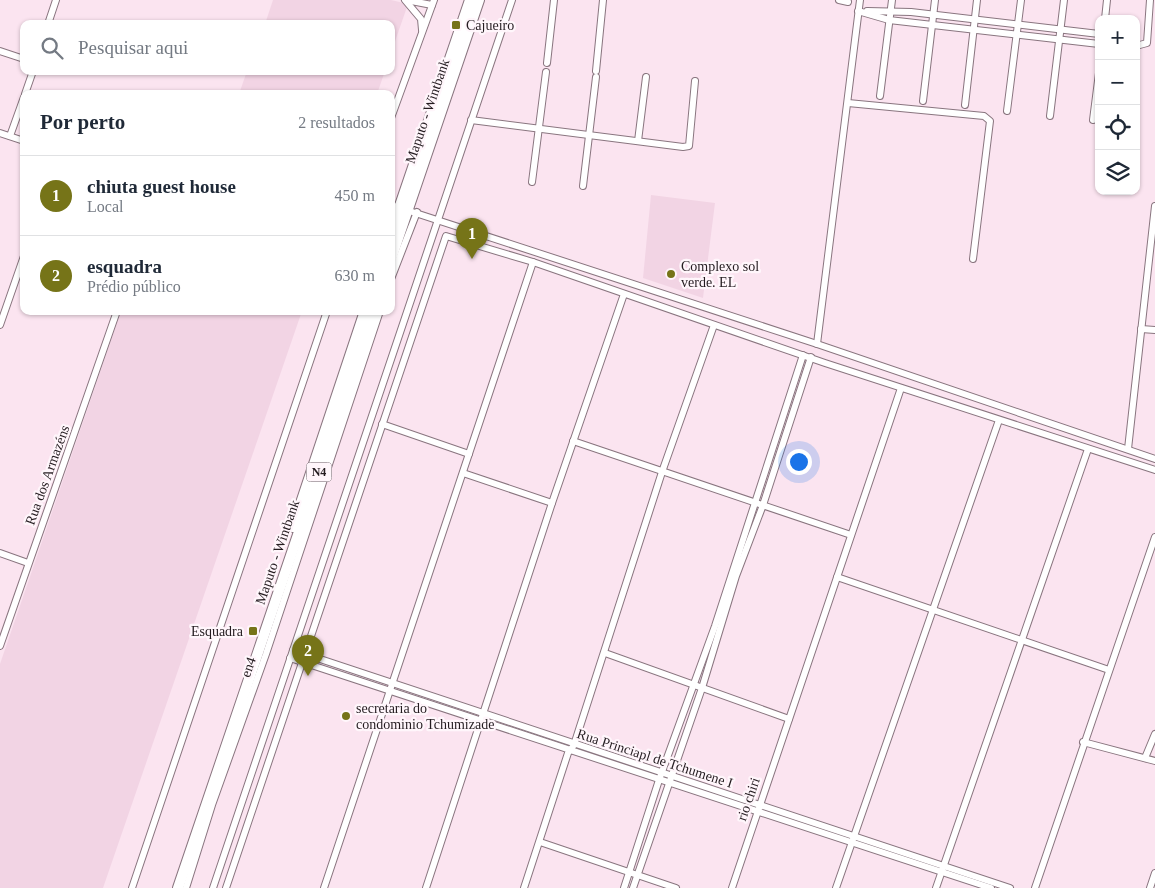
<!DOCTYPE html>
<html lang="pt">
<meta charset="utf-8">
<style>
body{margin:0;font-family:"Times New Roman",serif;background:#f6f6f7;color:#1f2937}
.controls{position:absolute;right:15px;top:15px;display:grid;overflow:hidden;border-radius:10px;box-shadow:0 1px 4px #0004}
.controls button{width:45px;height:45px;display:grid;place-items:center;padding:0;border:0;border-bottom:1px solid #e0e1e3;background:#fff;color:#1f2937;font:25px sans-serif}
.you{position:absolute;left:798px;top:461px;width:18px;height:18px;margin:-12px;border:4px solid #fff;border-radius:50%;background:#1a73e8;box-shadow:0 0 0 8px #1a73e833}
.badge{display:grid;place-items:center;width:32px;height:32px;border-radius:50%;background:#767418;color:#fff;font-size:16px;font-weight:700}
.pin{position:absolute;translate:-50% -41px;filter:drop-shadow(0 1px 2px #0008)}
.pin::after{content:'';position:absolute;top:26px;width:18px;height:15px;background:inherit;clip-path:polygon(0 0,100% 0,50% 100%)}
.list{margin:0;padding:0;list-style:none}
h2{display:flex;justify-content:space-between;align-items:center;height:65px;margin:0;padding:0 20px;font-size:21px}
h2 small{font-size:16px;font-weight:400;color:#747a83}
.list li{display:grid;grid-template-columns:32px 1fr auto;gap:15px;align-items:center;box-sizing:border-box;height:80px;padding:0 20px;border-top:1px solid #e0e1e3}
.list b{display:block;font-size:19px;white-space:nowrap}
.list p{margin:0;font-size:16px;white-space:nowrap;color:#747a83}
.list em{font-size:16px;font-style:normal;color:#747a83}
.icon{flex:none;width:28px;height:28px;fill:none;stroke:currentColor;stroke-width:2;stroke-linecap:round;stroke-linejoin:round}
.map{position:relative;flex:none;width:1155px;height:888px;overflow:hidden}
.search{position:absolute;background:#fff;box-shadow:0 1px 4px #0004;left:20px;top:20px;width:375px;height:55px;display:flex;align-items:center;gap:12px;box-sizing:border-box;padding:0 18px;border-radius:10px;color:#747a83;font-size:19px}
.panel{position:absolute;background:#fff;box-shadow:0 1px 4px #0004;left:20px;top:90px;width:375px;height:225px;border-radius:10px}
.map>svg:first-child{display:block}
</style>
<div class="map">
<svg width="1155" height="888" viewBox="0 0 1155 888">
<rect width="100%" height="100%" fill="#fbe4f0"/>
<g fill="#f2d4e4">
<path d="M273 0H391L408 4 391 53V24H265Z"/>
<path d="M247 71H385L377 94H239Z"/>
<path d="M651 195 715 203 703 298 643 278Z"/>
<path d="M121 311H302L103 888H0V664Z"/>
</g>
<g fill="none" stroke-linecap="round" stroke-linejoin="round">
<defs>
<g id="minor">
<path d="M405 0 421 19 422 30"/>
<path d="M406 0 432 5"/>
<path d="M839 0 848 2"/>
<path d="M858 11 889 20 1099 44"/>
<path d="M867 11 911 12 1099 34"/>
<path d="M1105 19 1107 0"/>
<path d="M48 24 56 0"/>
<path d="M1136 46 1147 43 1150 0"/>
<path d="M0 51 24 59"/>
<path d="M547 63 554 0"/>
<path d="M596 71 603 0"/>
<path d="M25 94 33 71"/>
<path d="M880 96 892 0"/>
<path d="M923 101 935 0"/>
<path d="M848 103 984 116 990 121 973 259"/>
<path d="M965 105 977 0"/>
<path d="M1007 111 1021 0"/>
<path d="M1050 116 1064 0"/>
<path d="M391 118 434 0"/>
<path d="M471 120 683 147 689 146 695 81"/>
<path d="M1093 120 1099 73"/>
<path d="M0 133 24 141"/>
<path d="M10 136 24 97"/>
<path d="M638 141 646 77"/>
<path d="M532 182 546 72"/>
<path d="M583 186 596 77"/>
<path d="M391 205 817 344 1155 459"/>
<path d="M391 279 417 212"/>
<path d="M0 325 24 256"/>
<path d="M1141 329 1155 330"/>
<path d="M817 344 860 0"/>
<path d="M382 424 469 454"/>
<path d="M573 441 851 535"/>
<path d="M1128 449 1155 206"/>
<path d="M463 473 552 503"/>
<path d="M0 553 28 563"/>
<path d="M837 577 1109 670"/>
<path d="M0 646 117 311"/>
<path d="M293 650 1010 888"/>
<path d="M605 653 789 719"/>
<path d="M290 658 991 888"/>
<path d="M1083 742 1155 761"/>
<path d="M1145 758 1155 734"/>
<path d="M540 842 676 888"/>
<path d="M132 888 327 311"/>
<path d="M186 888 212 805 266 654 380 311"/>
<path d="M213 888 512 0"/>
<path d="M226 888 446 236 533 262 825 363 1155 470"/>
<path d="M324 888 533 262"/>
<path d="M426 888 552 503 624 294"/>
<path d="M524 888 568 753 574 745 662 472 714 325"/>
<path d="M624 888 659 780 715 626 803 355"/>
<path d="M633 888 702 688 736 576 763 505 811 357"/>
<path d="M732 888 901 388"/>
<path d="M836 888 999 420"/>
<path d="M936 888 1088 449"/>
<path d="M1035 888 1155 537"/>
<path d="M1150 888 1155 873"/>
</g>
<g id="trunk">
<path d="M391 232 470 0"/>
<path d="M391 259 479 0"/>
<path d="M293 527 365 311"/>
<path d="M178 888 374 311"/>
</g>
</defs>
<use href="#minor" stroke="#89757f" stroke-width="8"/>
<use href="#trunk" stroke="#89757f" stroke-width="12"/>
<use href="#minor" stroke="#fff" stroke-width="6"/>
<use href="#trunk" stroke="#fff" stroke-width="10"/>
</g>
<g fill="#767418" stroke="#fff6fb" stroke-width="2">
<rect x="451" y="20" width="10" height="10" rx="2.5"/>
<circle cx="671" cy="274" r="5"/>
<rect x="248" y="626" width="10" height="10" rx="2.5"/>
<circle cx="346" cy="716" r="5"/>
</g>
<g text-anchor="middle" stroke-width="4.5" stroke-linejoin="round" paint-order="stroke">
<rect fill="#fff6fb" stroke="#665d62" stroke-width="1" x="306.5" y="462.5" width="25" height="19" rx="4"/>
<g font-size="12" font-weight="bold" fill="#241c20">
<text x="319" y="476">N4</text>
</g>
<g font-size="14" fill="#241c20" stroke="#fff6fb" text-anchor="start">
<text x="466" y="30">Cajueiro</text>
<text x="681" y="271">Complexo sol<tspan x="681" dy="16">verde. EL</tspan></text>
<text x="243" y="636" text-anchor="end">Esquadra</text>
<text x="356" y="713">secretaria do<tspan x="356" dy="16">condominio Tchumizade</tspan></text>
</g>
<g font-size="14" fill="#241c20" stroke="#fff6fb">
<text transform="translate(427 111) rotate(-71)" y="5">Maputo - Wintbank</text>
<text transform="translate(47 475) rotate(-70)" y="5">Rua dos Armazéns</text>
<text transform="translate(277 552) rotate(-71)" y="5">Maputo - Wintbank</text>
<text transform="translate(248 667) rotate(-71)" y="5">en4</text>
<text transform="translate(655 758) rotate(18)" y="5">Rua Princiapl de Tchumene I</text>
<text transform="translate(748 799) rotate(-71)" y="5">rio chiri</text>
</g>
</g>
</svg>
<div class="controls">
<button>+</button>
<button>−</button>
<button><svg class="icon" aria-label="locate" viewBox="0 0 24 24"><circle cx="12" cy="12" r="6"/><path d="M12 2v4M12 18v4M2 12h4M18 12h4"/></svg></button>
<button><svg class="icon" aria-label="layers" viewBox="0 0 24 24"><path d="M12 4l9 5-9 5-9-5zM3 14l9 5 9-5"/></svg></button>
</div>
<div class="you"></div>
<div class="pin badge" style="left:472px;top:259px">1</div>
<div class="pin badge" style="left:308px;top:676px">2</div>
<div class="search"><svg class="icon" aria-label="search" viewBox="0 0 24 24"><circle cx="10" cy="10" r="6"/><path d="M15 15l6 6"/></svg>Pesquisar aqui</div>
<section class="panel">
<h2>Por perto<small>2 resultados</small></h2>
<ul class="list">
<li><span class="badge">1</span><div><b>chiuta guest house</b><p>Local</p></div><em>450 m</em></li>
<li><span class="badge">2</span><div><b>esquadra</b><p>Prédio público</p></div><em>630 m</em></li>
</ul>
</section>
</div>
